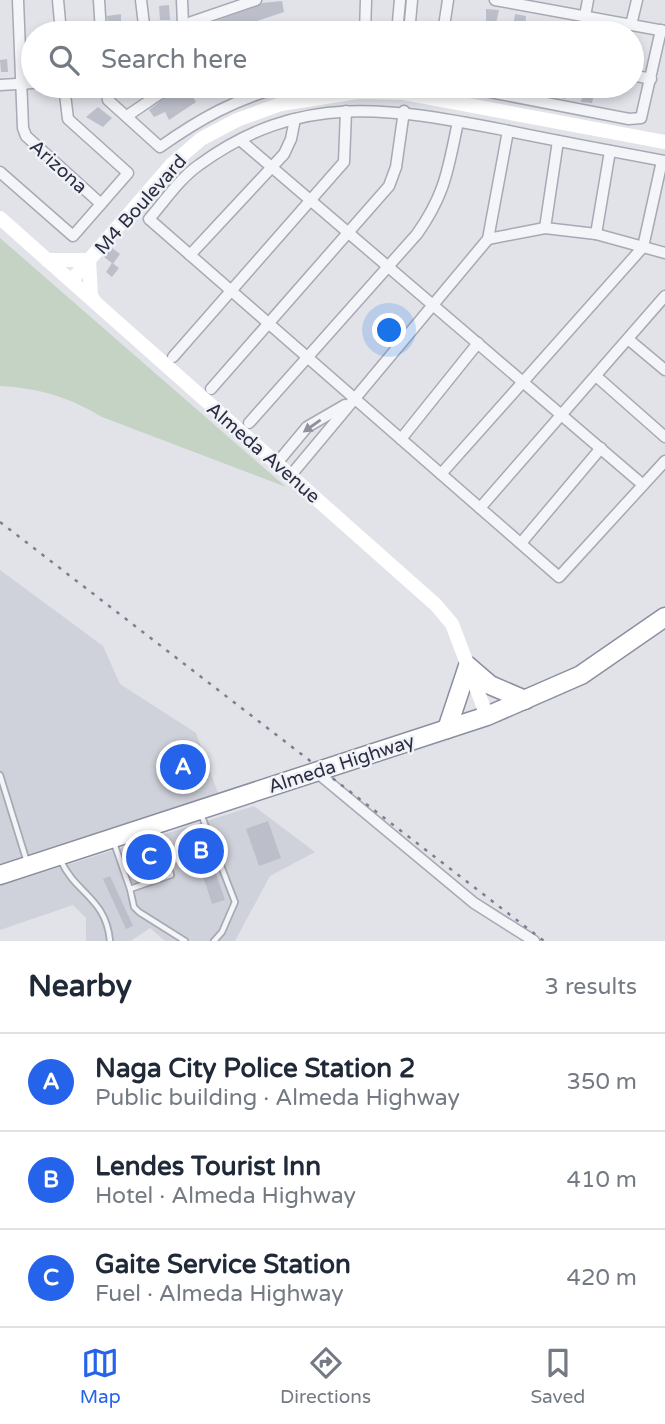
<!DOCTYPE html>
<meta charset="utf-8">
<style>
body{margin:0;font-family:"Varela Round",sans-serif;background:#f2f2f3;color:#1f2937}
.you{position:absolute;left:390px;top:331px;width:24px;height:24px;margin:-18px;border:5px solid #fff;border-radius:50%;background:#1a73e8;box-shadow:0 0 0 10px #1a73e833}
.badge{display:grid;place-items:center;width:46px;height:46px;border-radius:50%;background:#2563eb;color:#fff;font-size:23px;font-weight:700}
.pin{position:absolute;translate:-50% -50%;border:4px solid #fff;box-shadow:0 2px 7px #0006}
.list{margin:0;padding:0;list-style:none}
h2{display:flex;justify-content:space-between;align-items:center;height:91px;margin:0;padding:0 28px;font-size:30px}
h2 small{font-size:23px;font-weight:400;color:#747a83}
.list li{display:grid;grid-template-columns:46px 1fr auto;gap:21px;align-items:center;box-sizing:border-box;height:98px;padding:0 28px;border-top:2px solid #e0e1e3}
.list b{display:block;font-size:26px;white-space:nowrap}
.list p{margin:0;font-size:23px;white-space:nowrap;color:#747a83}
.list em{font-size:23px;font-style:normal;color:#747a83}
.icon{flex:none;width:38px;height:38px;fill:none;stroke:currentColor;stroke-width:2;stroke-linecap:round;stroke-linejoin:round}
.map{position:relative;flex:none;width:665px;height:941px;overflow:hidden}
.search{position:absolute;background:#fff;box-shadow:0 4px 10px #0003;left:21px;right:21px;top:21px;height:77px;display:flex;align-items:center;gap:18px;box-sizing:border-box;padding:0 24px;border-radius:38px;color:#747a83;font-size:26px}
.sheet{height:385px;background:#fff}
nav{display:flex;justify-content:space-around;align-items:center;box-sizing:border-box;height:98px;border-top:2px solid #e0e1e3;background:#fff;font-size:19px;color:#747a83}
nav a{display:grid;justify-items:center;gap:4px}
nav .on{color:#2563eb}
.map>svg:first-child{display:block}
</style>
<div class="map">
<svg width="665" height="941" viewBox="0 0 665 941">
<rect width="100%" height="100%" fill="#e2e3e9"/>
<g fill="#d0d2db">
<path d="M0 570 103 646 120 684 196 733 219 796 0 867Z"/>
<path d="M254 806 315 852 270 876 235 941H165L150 928 131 941H86V918L73 905 0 930V886Z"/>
</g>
<path fill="#c4d3c3" d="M0 238 286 487 102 417C69 397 39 388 0 386Z"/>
<g fill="#bcbec9">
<path d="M282 1 284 12 254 22 257 33H247L244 25 199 33 198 28 262 3Z"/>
<path d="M169 5 170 20H160L159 6Z"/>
<path d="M486 9 499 10 496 24 486 22Z"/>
<path d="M121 14V24L108 26 107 16Z"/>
<path d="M515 14 526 16 525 29 513 27Z"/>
<path d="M7 59 8 72H1L0 60Z"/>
<path d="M180 86H186L196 102 169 120 165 112 154 117 149 110Z"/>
<path d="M555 86H568L566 99 552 96Z"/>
<path d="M584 88 595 89 592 103 581 102Z"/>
<path d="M98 107 112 118 103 127 86 117Z"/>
<path d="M112 248 120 254 113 264 104 257Z"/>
<path d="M112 263 119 268 112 277 106 272Z"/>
<path d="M190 757 195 772 176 778 171 763Z"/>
<path d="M268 821 281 858 259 866 246 829Z"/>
<path d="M151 842 161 873 150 877 139 846Z"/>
<path d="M205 842 225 900 212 904 199 864 183 869 176 847 187 843 189 847Z"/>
<path d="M110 876 133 926 126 929 103 879Z"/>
</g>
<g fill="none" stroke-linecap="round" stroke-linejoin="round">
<defs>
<g id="lane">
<path d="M0 775 27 862"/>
<path d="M201 814 235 902 222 932 214 941"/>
<path d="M114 843 130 889 171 875 156 828"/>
<path d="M61 861C76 894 106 898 110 941"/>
<path d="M130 889 134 907 139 912 185 941"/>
</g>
<g id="street">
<path d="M18 0 23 128 26 136 101 204"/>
<path d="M58 0 61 33"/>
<path d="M99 0 101 33"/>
<path d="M141 0 145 33"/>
<path d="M182 0 183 25"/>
<path d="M495 0 665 31"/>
<path d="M585 16 588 0"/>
<path d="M631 25 637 0"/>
<path d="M169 33 183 25 256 0"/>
<path d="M323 33 365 30"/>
<path d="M365 33 366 0"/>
<path d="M397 33 400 0"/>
<path d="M409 33 412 0"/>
<path d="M443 33 448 0"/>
<path d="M632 75 651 79"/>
<path d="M0 85 33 83"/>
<path d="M105 86 108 100 160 147C201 118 234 100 283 86"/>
<path d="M459 86 629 119 641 118 661 30"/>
<path d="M127 116 171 86"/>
<path d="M240 140 642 484"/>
<path d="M665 161C611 151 557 141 504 130 390 108 300 91 199 165 180 178 164 202 149 219L559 577 665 461"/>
<path d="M0 172 73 236 128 173 68 119 64 86"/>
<path d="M545 228 558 141"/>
<path d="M596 234 610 151"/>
<path d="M488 239 545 228 596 234 665 253"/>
<path d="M190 255 284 154 291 139 295 119"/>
<path d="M628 339 665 370"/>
<path d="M173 357 344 162 346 111"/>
<path d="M596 376 665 437"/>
<path d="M211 389 389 186 396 167 404 111"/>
<path d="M249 423 417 234C446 193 448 168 458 122"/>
<path d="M401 439 478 343"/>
<path d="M277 463 307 427 345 405"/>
<path d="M441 474 643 247 662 161"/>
<path d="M291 475 488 239 508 131"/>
<path d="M480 508 665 296"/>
<path d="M521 543 601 448"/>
<path d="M314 770 474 903 534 941"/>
</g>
<g id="highway">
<path d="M447 729 468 666 490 685 525 700"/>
<path d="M0 875 487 716 581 675 665 617"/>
</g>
</defs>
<use href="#lane" stroke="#a7a9b3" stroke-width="8"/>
<use href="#street" stroke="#a7a9b3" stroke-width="13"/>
<use href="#highway" stroke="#8a8e9f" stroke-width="21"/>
<use href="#lane" stroke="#f4f5f8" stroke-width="4.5"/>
<use href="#street" stroke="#f4f5f8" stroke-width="10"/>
<g stroke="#fff" stroke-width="14">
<path d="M0 218 436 605 452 624 487 716"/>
<path d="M47 260H89"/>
<path d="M89 260 91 296 96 303"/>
<path d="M71 281 171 165 201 139 237 120 281 104 358 92 404 93 665 142"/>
</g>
<use href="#highway" stroke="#fff" stroke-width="18"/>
<path stroke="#7c8092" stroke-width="2.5" stroke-dasharray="3.5 7" stroke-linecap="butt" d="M0 522 544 941"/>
</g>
<defs><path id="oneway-solid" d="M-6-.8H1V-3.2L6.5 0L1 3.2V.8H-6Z" transform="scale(1.75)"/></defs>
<use fill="#8f929c" href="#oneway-solid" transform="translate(312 426) rotate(145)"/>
<g text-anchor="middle" stroke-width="5" stroke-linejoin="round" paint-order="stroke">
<g font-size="19" fill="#2a2e41" stroke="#f1f2f7">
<text transform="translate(59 166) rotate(42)" y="7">Arizona</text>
<text transform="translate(140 204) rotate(-48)" y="7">M4 Boulevard</text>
<text transform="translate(264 452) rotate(41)" y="7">Almeda Avenue</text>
<text transform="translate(341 763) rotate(-18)" y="7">Almeda Highway</text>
</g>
</g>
</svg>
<div class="you"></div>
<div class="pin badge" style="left:183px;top:767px">A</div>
<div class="pin badge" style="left:201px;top:851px">B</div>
<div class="pin badge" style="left:149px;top:857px">C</div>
<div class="search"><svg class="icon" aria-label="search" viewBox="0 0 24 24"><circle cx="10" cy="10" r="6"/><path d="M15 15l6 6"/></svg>Search here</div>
</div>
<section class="sheet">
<h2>Nearby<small>3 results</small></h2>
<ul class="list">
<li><span class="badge">A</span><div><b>Naga City Police Station 2</b><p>Public building · Almeda Highway</p></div><em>350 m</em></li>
<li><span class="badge">B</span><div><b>Lendes Tourist Inn</b><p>Hotel · Almeda Highway</p></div><em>410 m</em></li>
<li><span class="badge">C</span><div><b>Gaite Service Station</b><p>Fuel · Almeda Highway</p></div><em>420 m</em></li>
</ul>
</section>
<nav>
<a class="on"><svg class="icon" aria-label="map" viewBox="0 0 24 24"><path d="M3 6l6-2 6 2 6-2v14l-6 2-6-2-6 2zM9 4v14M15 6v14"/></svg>Map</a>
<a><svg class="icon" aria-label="directions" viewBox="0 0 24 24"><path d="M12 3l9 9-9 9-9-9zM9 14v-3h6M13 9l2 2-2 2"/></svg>Directions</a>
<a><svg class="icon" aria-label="saved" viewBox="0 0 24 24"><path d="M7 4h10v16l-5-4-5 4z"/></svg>Saved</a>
</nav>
